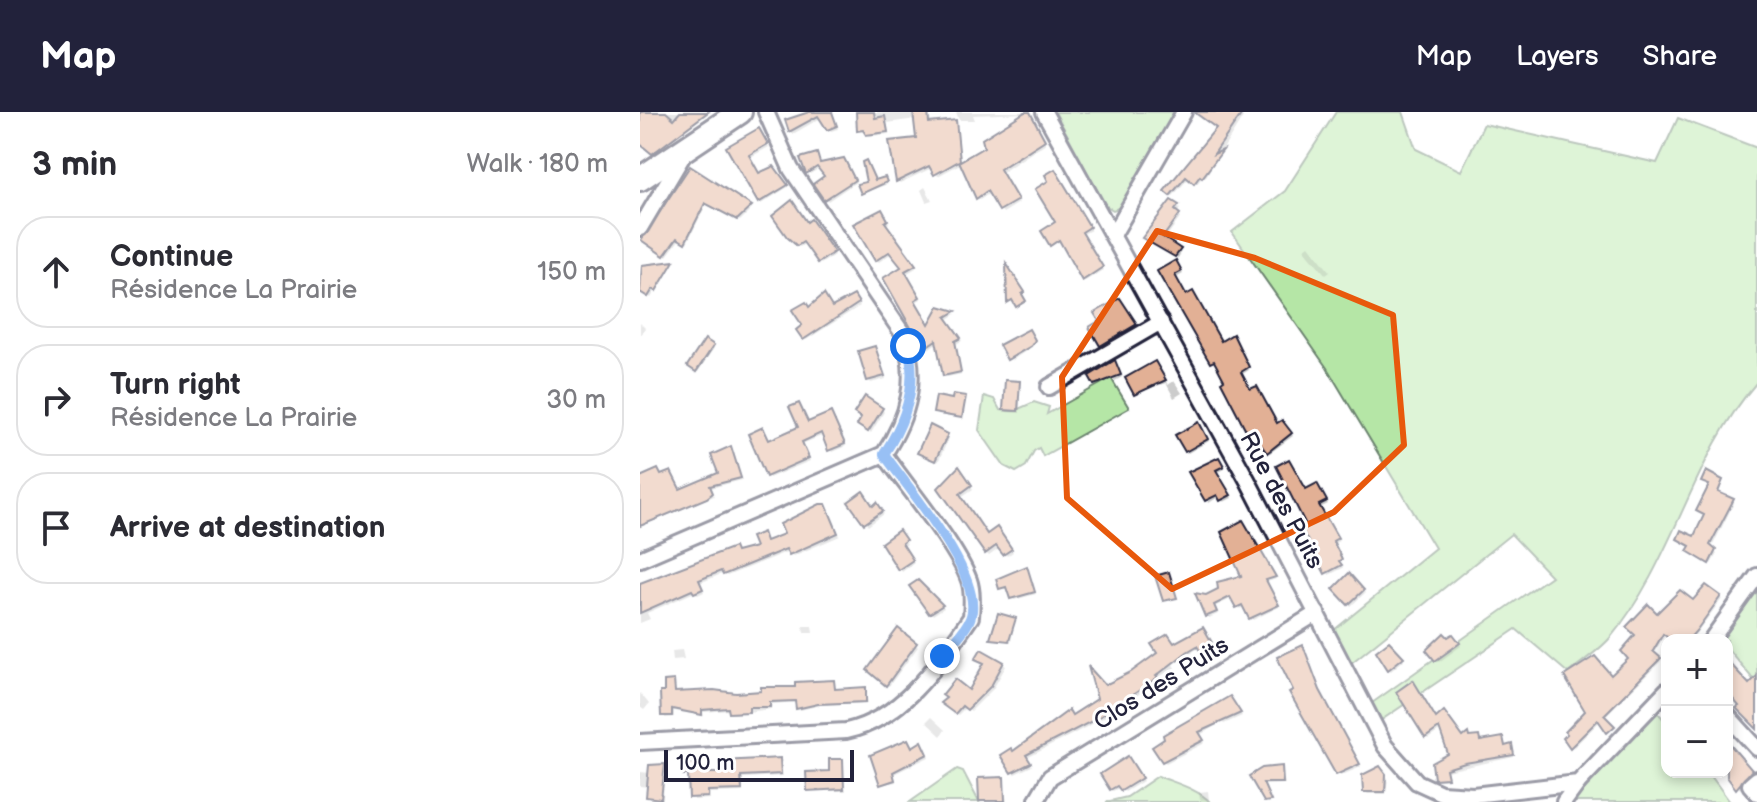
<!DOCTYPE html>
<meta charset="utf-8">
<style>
body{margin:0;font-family:"Balsamiq Sans",sans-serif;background:#f7f7f7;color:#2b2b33}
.controls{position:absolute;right:24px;bottom:24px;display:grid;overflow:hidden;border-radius:16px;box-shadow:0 4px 12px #0003}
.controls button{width:72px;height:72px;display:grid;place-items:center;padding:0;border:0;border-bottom:2px solid #e1e1e2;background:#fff;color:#2b2b33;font:40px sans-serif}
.scale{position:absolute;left:24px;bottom:20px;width:190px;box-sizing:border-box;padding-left:8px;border:4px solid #22223b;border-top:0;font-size:22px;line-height:28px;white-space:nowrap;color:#22223b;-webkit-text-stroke:6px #fff;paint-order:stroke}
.stop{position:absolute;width:24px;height:24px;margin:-18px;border:6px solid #1a73e8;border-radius:50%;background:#fff}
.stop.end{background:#1a73e8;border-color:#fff;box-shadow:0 2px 8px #0008}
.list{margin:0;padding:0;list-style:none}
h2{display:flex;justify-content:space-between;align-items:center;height:104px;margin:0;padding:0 32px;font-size:34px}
h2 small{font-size:26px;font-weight:400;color:#7c7c81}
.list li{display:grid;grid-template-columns:52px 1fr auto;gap:24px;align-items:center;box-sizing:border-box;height:112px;margin:0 16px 16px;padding:0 16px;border:2px solid #e1e1e2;border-radius:32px}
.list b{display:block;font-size:30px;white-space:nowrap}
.list p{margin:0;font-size:26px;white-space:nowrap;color:#7c7c81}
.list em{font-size:26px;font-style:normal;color:#7c7c81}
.icon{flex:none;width:44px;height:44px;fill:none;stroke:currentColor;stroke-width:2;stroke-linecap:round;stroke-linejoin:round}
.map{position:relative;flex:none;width:1117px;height:690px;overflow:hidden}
header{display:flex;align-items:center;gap:48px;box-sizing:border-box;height:112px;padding:0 40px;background:#22223b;color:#fff}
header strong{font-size:38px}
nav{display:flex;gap:44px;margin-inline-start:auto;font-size:28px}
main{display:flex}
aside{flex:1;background:#fff}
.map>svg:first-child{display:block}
</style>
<header>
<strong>Map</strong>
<nav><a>Map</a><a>Layers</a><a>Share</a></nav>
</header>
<main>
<aside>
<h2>3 min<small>Walk · 180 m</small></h2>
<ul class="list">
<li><svg class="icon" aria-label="ahead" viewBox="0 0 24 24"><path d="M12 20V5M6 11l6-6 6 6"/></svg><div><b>Continue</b><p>Résidence La Prairie</p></div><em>150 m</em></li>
<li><svg class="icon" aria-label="right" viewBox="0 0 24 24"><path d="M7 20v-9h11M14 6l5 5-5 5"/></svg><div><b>Turn right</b><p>Résidence La Prairie</p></div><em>30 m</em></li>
<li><svg class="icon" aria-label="arrive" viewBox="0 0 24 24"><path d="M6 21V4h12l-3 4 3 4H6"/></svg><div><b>Arrive at destination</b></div></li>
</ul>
</aside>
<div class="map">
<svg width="1117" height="690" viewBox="0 0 1117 690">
<rect width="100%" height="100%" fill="#fff"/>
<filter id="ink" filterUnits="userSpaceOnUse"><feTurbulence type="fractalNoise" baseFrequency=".0125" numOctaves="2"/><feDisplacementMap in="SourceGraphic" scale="16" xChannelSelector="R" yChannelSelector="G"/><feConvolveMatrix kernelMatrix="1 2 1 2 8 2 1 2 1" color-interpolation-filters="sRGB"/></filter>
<g filter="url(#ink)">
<g fill="#b5e6a6" stroke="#6c8470" stroke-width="2">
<path d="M415 0H537L481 95 473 98 465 93Z"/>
<path d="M696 0H763L776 37 821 59 844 12 1017 51 1038 6 1117 36V270C1052 344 1034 450 970 526 959 539 941 550 928 561L876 517 734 613 725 596 911 464 871 422 705 556 688 523 795 436 687 256 592 120 645 79Z"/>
<path d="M471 266 489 296 403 344 399 336 394 339 386 354 376 360 364 354 339 318 344 284 354 287 360 298 374 299 394 290 409 295 407 302Z"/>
<path d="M1117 464V572L1087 536V528H1080L1076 522Z"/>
<path d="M1012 594 1027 611V660H1068L1090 690H924Z"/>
<path d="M317 657 323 659 339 690H270Z"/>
<path d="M518 664C535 671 558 677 570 690H466L487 685Z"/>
</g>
<g fill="#0003">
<path d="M0 0H70L15 42 0 30Z"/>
<path d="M175 0H192L198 17 191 19 181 6 153 22 151 19 148 9Z"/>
<path d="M217 0H289L291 12 316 10 321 50 346 36 387 1 333 3 335 8H319L316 0H389L406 31 361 61 379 91 363 101 350 81 340 88 337 86 322 51 298 64 292 56 260 71 258 69 278 28 276 7 247 11 249 22 230 24 219 18Z"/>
<path d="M560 0H597L603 5 565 66 563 64 557 72 549 66 533 84 527 79 579 16 561 5Z"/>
<path d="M120 20 129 35 109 46 119 63 133 56 148 75 121 92 89 35Z"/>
<path d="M162 47 180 53 206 50 216 70 188 89 176 72 186 64 180 56 170 62Z"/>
<path d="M51 57 112 97 100 109 67 91 47 131 40 127 27 144 5 129Z"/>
<path d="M417 62 451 118 443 122 464 158 445 169 422 129 412 132 418 111Z"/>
<path d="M245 67 248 72 223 81 235 70Z"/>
<path d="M285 75 292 88 286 90 281 78Z"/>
<path d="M532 90 540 97 536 102 541 105 524 128 541 141 538 146 507 128Z"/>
<path d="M243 102 249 111 245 113 276 156 266 162 281 187 276 190 290 214 300 196 316 202 307 208 322 229 316 232 322 262 307 265 298 230 287 238 276 224 264 156 252 141 239 150 237 148Z"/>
<path d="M167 112H173L194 143 181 152 166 131 160 135 149 124Z"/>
<path d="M669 133 690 160 686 163 664 137Z"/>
<path d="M33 151 11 186 0 179V164L5 154Z"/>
<path d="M537 153 543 162 536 166 547 186 581 231 594 227 609 258 601 263 611 280 638 313 642 310 653 324 630 341 613 320 608 319 587 269 520 159Z"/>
<path d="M216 187 220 194 166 228 159 218 165 214 169 197H192Z"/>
<path d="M482 190 497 214 463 234 462 209Z"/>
<path d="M0 211 5 216 0 223Z"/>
<path d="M390 222 395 231 392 235 371 249Z"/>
<path d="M66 230 74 236 58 260 50 254Z"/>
<path d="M234 236 246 267 231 271 229 268Z"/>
<path d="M476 253 482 265 475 269 473 265 458 274Z"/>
<path d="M517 253 528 273 534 269 542 281 534 286 526 271 495 281Z"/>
<path d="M380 271V301L367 300 365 297Z"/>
<path d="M325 286 324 307 295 300 314 289Z"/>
<path d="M242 297 244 300 231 321 222 315 223 306Z"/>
<path d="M191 302 206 334 192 340 184 323 162 332 170 349 129 366V330Z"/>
<path d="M561 314 569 329 548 341 546 339Z"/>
<path d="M307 323 309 326 298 350 282 343Z"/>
<path d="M91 336 102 368 71 376 74 384 0 415V384L40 379 81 362Z"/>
<path d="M581 350 585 357 577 360 592 386 584 390 580 384 569 391 551 361Z"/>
<path d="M321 359 333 377 321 385 347 424 359 420 373 440 367 444 360 436 349 444 346 441 300 376Z"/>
<path d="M1082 369 1079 383 1094 391 1071 437 1077 442 1071 452 1052 441Z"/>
<path d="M679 376 688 392 680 396 699 429 694 432 703 456 689 463 666 379Z"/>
<path d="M211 390 240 396 244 402 228 414Z"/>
<path d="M188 396 200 424 153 444 149 439 87 464 84 461 60 471 64 480 58 483 55 480 7 501 10 507 0 511V474L96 440 117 436 122 422 127 431Z"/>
<path d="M605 413 636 467 627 470 639 495 613 508 605 494 600 497 593 486 574 495 578 502 569 506 566 485 604 466Z"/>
<path d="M261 424 267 432 262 435 274 451 262 460 244 432Z"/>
<path d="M386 457 396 482 374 488 369 477 360 476Z"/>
<path d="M709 464 725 481 711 494 696 477Z"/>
<path d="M272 475 292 487 295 484 304 496 293 503Z"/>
<path d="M1066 475 1082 487 1051 528H1034L1026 522 1013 542 1021 549 933 636 948 599 971 565 1054 491Z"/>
<path d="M375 508 371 530 353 527Z"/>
<path d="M163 514H172L173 521H164Z"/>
<path d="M258 518 278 535 249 574 230 558Z"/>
<path d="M565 520 575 537 565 543 560 535 533 552 535 556 517 566 519 569 458 609 387 646 392 654 375 662 372 660 373 641 459 588 464 575 492 562 534 533Z"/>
<path d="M813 524 821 534 799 550 789 538Z"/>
<path d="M748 532 764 548 751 559 749 557Z"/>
<path d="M663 535 682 582 721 655 700 664Z"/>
<path d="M32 539 42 538 44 547 33 548Z"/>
<path d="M342 540 366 554 353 577 331 599 326 595 318 603 303 591 329 581 346 552Z"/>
<path d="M33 570 36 582 124 581 123 577 194 570 196 578 225 577 228 591 181 593 160 598 158 590 132 592 131 597 93 602 91 598 63 600 64 604 34 599V605L25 606 26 582Z"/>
<path d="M0 581 9 592 4 598 0 595Z"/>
<path d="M759 581 823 627 838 626 841 631 862 627 865 635 873 636 874 645 807 659 809 667 798 668 810 643 801 618 788 627Z"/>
<path d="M592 589 602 604 584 612 582 610 560 623 565 631 526 651 523 648Z"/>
<path d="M291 605 305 618 301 624 286 610Z"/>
<path d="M284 634 289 645 254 662 256 670 242 672 273 637Z"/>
<path d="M1089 634 1112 661 1100 677 1085 660Z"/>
<path d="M140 648 143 664 103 666V680L70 681V687L54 688 50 665 45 662 60 653 63 663H85Z"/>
<path d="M202 649 206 679 169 678 191 661Z"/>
<path d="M490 649 503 669 485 680 481 675 473 679 471 677Z"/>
<path d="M24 654 23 688 11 687 9 675 0 674V660L10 661Z"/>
<path d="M641 656 645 672 624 673 631 690H627L612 665Z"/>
<path d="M739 656 748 666 746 682H728L725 680Z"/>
<path d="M363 667 367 690H343L341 688Z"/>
<path d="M568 679 569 688H560L559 680Z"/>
</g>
<g fill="#e2b095" stroke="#22223b" stroke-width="2">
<path d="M0 0H26L34 7 40 0H68L12 42 0 32Z"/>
<path d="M169 0H192L197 14 187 18 178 4 149 20 145 8Z"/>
<path d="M216 0H234L235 6 245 4 248 20 226 23 223 18 217 19Z"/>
<path d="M273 0H288L289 11 316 8 320 49 344 35 342 27 385 0H390L405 28 360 57 378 88 359 99 347 79 336 87 319 49 294 63 289 54 256 70 249 29 276 26Z"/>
<path d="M554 0H603L574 42 583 38 562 66 560 64 554 72 546 65 530 84 524 79 576 16Z"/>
<path d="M119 16 128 32 109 43 119 61 134 54 148 73 118 91 86 35Z"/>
<path d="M177 41 180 51 204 46 215 68 184 88 173 72 184 64 177 55 166 62 160 46Z"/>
<path d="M226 48 235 68 245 65 247 70 221 82 217 72 226 70 222 50Z"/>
<path d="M50 54 112 94 97 108 65 91 45 131 37 126 24 144 1 128Z"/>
<path d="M415 57 450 115 442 120 463 155 442 169 419 128 410 134 401 119 415 110 395 77 408 69 405 63Z"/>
<path d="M152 88 167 110 171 107 194 140 178 151 163 130 157 134 147 125 132 104Z"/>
<path d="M531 88 539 93 535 98 540 102 523 125 541 137 535 145 502 126Z"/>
<path d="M242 97 248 108 245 110 276 153 265 159 280 185 275 188 289 212 299 194 316 199 306 205 321 226 315 229 321 260 303 264 296 228 283 237 243 166 261 155 249 140 235 149 213 112Z"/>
<path d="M536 148 542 159 535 163 546 183 553 179 581 229 593 222 609 255 601 260 610 277 617 274 637 311 642 308 652 321 627 341 610 318 607 320 581 270 584 268 574 249 570 251 517 159Z"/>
<path d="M34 149 16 179 13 177 8 185 0 180 2 153Z"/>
<path d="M366 151 385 180 382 182 386 189 376 195 372 188 367 191Z"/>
<path d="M184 182 192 195 214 183 219 191 163 228 156 218 162 213 152 198 166 190 169 195Z"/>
<path d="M480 186 497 212 460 234 449 215 459 209 454 201Z"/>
<path d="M389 217 395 228 391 234 367 248 359 233Z"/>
<path d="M65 227 74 233 56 260 47 254Z"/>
<path d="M235 234 245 264 227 269 218 239Z"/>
<path d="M475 248 481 263 454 273 449 264Z"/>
<path d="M515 249 526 268 494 283 485 266Z"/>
<path d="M365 268 380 269 378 299 363 298Z"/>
<path d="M313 282 326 284 322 306 293 301 296 284 312 287Z"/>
<path d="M225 284 243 296 228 320 217 313 221 306 214 301Z"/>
<path d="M159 291 168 310 191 300 205 332 188 339 181 321 162 330 169 346 126 365 108 322 123 315 129 328 158 315 149 295Z"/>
<path d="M559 310 568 327 545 340 535 323Z"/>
<path d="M290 313 308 322 295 349 277 341Z"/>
<path d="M91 334 101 366 70 374 73 381 67 386 0 414V365L18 357 21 363 31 359 40 377 78 361 71 343Z"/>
<path d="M579 345 584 354 576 358 591 383 580 389 577 383 565 389 548 360Z"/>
<path d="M649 347 666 377 677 371 687 389 679 393 698 426 693 429 702 447 699 449 702 453 685 462 662 418 667 415 636 354Z"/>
<path d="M319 354 332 373 320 382 347 422 357 415 372 437 363 443 356 434 345 442 298 376Z"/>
<path d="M1066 359 1083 368 1078 380 1094 387 1070 433 1076 438 1069 452 1047 439 1050 434 1037 427 1041 418 1054 424 1064 403 1056 399 1069 373 1061 370Z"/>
<path d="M223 379 233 394 237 390 243 399 224 412 208 390Z"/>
<path d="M180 392H186L198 421 149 443 146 437 83 463 81 459 59 468 63 477 54 481 52 478 0 501V471L94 435 96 440 115 435 111 425 123 420 126 429 144 422 140 412Z"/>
<path d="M603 408 636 465 626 468 639 493 609 507 602 493 596 496 590 485 574 493 577 500 565 505 555 481 566 483 578 477 577 470 601 464 581 420Z"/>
<path d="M259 418 266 428 262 431 273 448 258 458 241 431Z"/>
<path d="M387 454 395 480 370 487 366 475 359 477 356 467Z"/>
<path d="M529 460 537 486 523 489 515 464Z"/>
<path d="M709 461 724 478 708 493 693 477Z"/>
<path d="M278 468 303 493 289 502 269 474Z"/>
<path d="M1066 473 1081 484 1056 519 1048 528H1031L1023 522 1013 539 1021 546 964 603 975 614 967 621 958 608 930 636 923 626 927 622 925 620 945 599 924 564 955 544 971 563 988 547 981 539 995 523 986 515 1008 492 1017 501 1040 478 1053 488Z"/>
<path d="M358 501 376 506 369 529 350 527Z"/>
<path d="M563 515 574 534 562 542 557 534 547 540 516 564 518 566 456 607 386 643 391 651 371 661 360 643 371 636 373 639 429 598 432 603 457 587 448 554 465 573 491 560 517 541 511 532 528 522 534 531Z"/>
<path d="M258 516 277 531 246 574 227 558Z"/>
<path d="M804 521 808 525 813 522 820 531 795 549 786 538Z"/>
<path d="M749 529 764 545 748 558 736 539Z"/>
<path d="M663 533 680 578 720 652 696 663 649 580 653 578 637 545Z"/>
<path d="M341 537 364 550 351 574 327 598 322 594 315 602 300 591 306 586 302 583 315 567 329 578 344 551 335 547Z"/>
<path d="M1087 548 1109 572 1117 564V617L1096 596 1099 594 1087 580Z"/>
<path d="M34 568 35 580 74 578 96 581 121 579V575H155V570L194 568 195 577 226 575V590L178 592 156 597 155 589 130 590V595H109V600L89 601 88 596 62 598V603L32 597V604H21L20 580H24V569Z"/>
<path d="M773 568 796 606 804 599 823 625 828 621 829 625 839 624 840 629 863 625 865 634 872 632 874 643 825 651 806 657 808 666 794 667 792 651 808 642 799 616 785 626 756 580Z"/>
<path d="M590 584 601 601 559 620 564 628 522 650 512 635 524 627 523 623Z"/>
<path d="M268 627 272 635 282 629 288 642 253 660 255 668 240 673 230 643Z"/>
<path d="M1087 629 1112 658 1096 677 1087 665Z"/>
<path d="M488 644 502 666 481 679 477 674 470 678 460 662Z"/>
<path d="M140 646 141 662 101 664 102 678 68 679V685L49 686 48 663H43L42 652 61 651 62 661H82V649Z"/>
<path d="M189 647H203L204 677 167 679 166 660 189 659Z"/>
<path d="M25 652 21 687 6 685 9 653Z"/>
<path d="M642 654 643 671H623L631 689 624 690 609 664 622 656Z"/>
<path d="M740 654 746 662 745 680H723L722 663Z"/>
<path d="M364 665 365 689H339L338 666Z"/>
</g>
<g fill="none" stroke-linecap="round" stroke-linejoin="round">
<defs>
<g id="street">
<path d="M404 0 608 369 745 634 777 670 801 681 833 683 938 671 1027 578"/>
<path d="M0 116 44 42"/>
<path d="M473 123 544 0"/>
<path d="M409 275 521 210"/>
<path d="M0 447 244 342C269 304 279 266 263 222L151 57 126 0"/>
<path d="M1071 528 1117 464"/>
<path d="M1087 603 1117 636"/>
<path d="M0 630 206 619C263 607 299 551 331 505 332 493 333 479 329 468 316 433 267 375 244 342"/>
<path d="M1117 667 1110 673 1117 681"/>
<path d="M397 687 410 665 677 501"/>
<path d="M924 690 938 671"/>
</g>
<path id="primary" d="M0 67 100 0"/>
</defs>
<use href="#street" stroke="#22223b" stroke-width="20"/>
<use href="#primary" stroke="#22223b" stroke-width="28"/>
<use href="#street" stroke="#fff" stroke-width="14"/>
<use href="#primary" stroke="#fff" stroke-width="22"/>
</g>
</g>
<g fill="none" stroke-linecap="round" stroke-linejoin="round" filter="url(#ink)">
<path stroke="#1a73e8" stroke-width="10" d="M268 234C278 273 266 309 244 342 268 376 343 463 331 504 327 518 311 532 302 544"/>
</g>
<path d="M0 0H1117V690H0ZM517 119 615 146 753 203 764 333 694 400 532 477 427 386 422 265Z" fill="#fff" fill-opacity=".55" fill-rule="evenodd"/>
<path fill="none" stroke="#e8590c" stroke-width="6" stroke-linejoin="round" d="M517 119 615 146 753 203 764 333 694 400 532 477 427 386 422 265Z"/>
<g text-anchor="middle" stroke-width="6" stroke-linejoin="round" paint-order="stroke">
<g font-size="24" fill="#22223b" stroke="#fff">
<text transform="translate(642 388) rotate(62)" y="8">Rue des Puits</text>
<text transform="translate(521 571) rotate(-32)" y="8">Clos des Puits</text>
</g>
</g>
</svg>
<div class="controls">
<button>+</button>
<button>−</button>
</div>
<div class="scale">100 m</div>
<div class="stop" style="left:268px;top:234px"></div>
<div class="stop end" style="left:302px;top:544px"></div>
</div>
</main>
